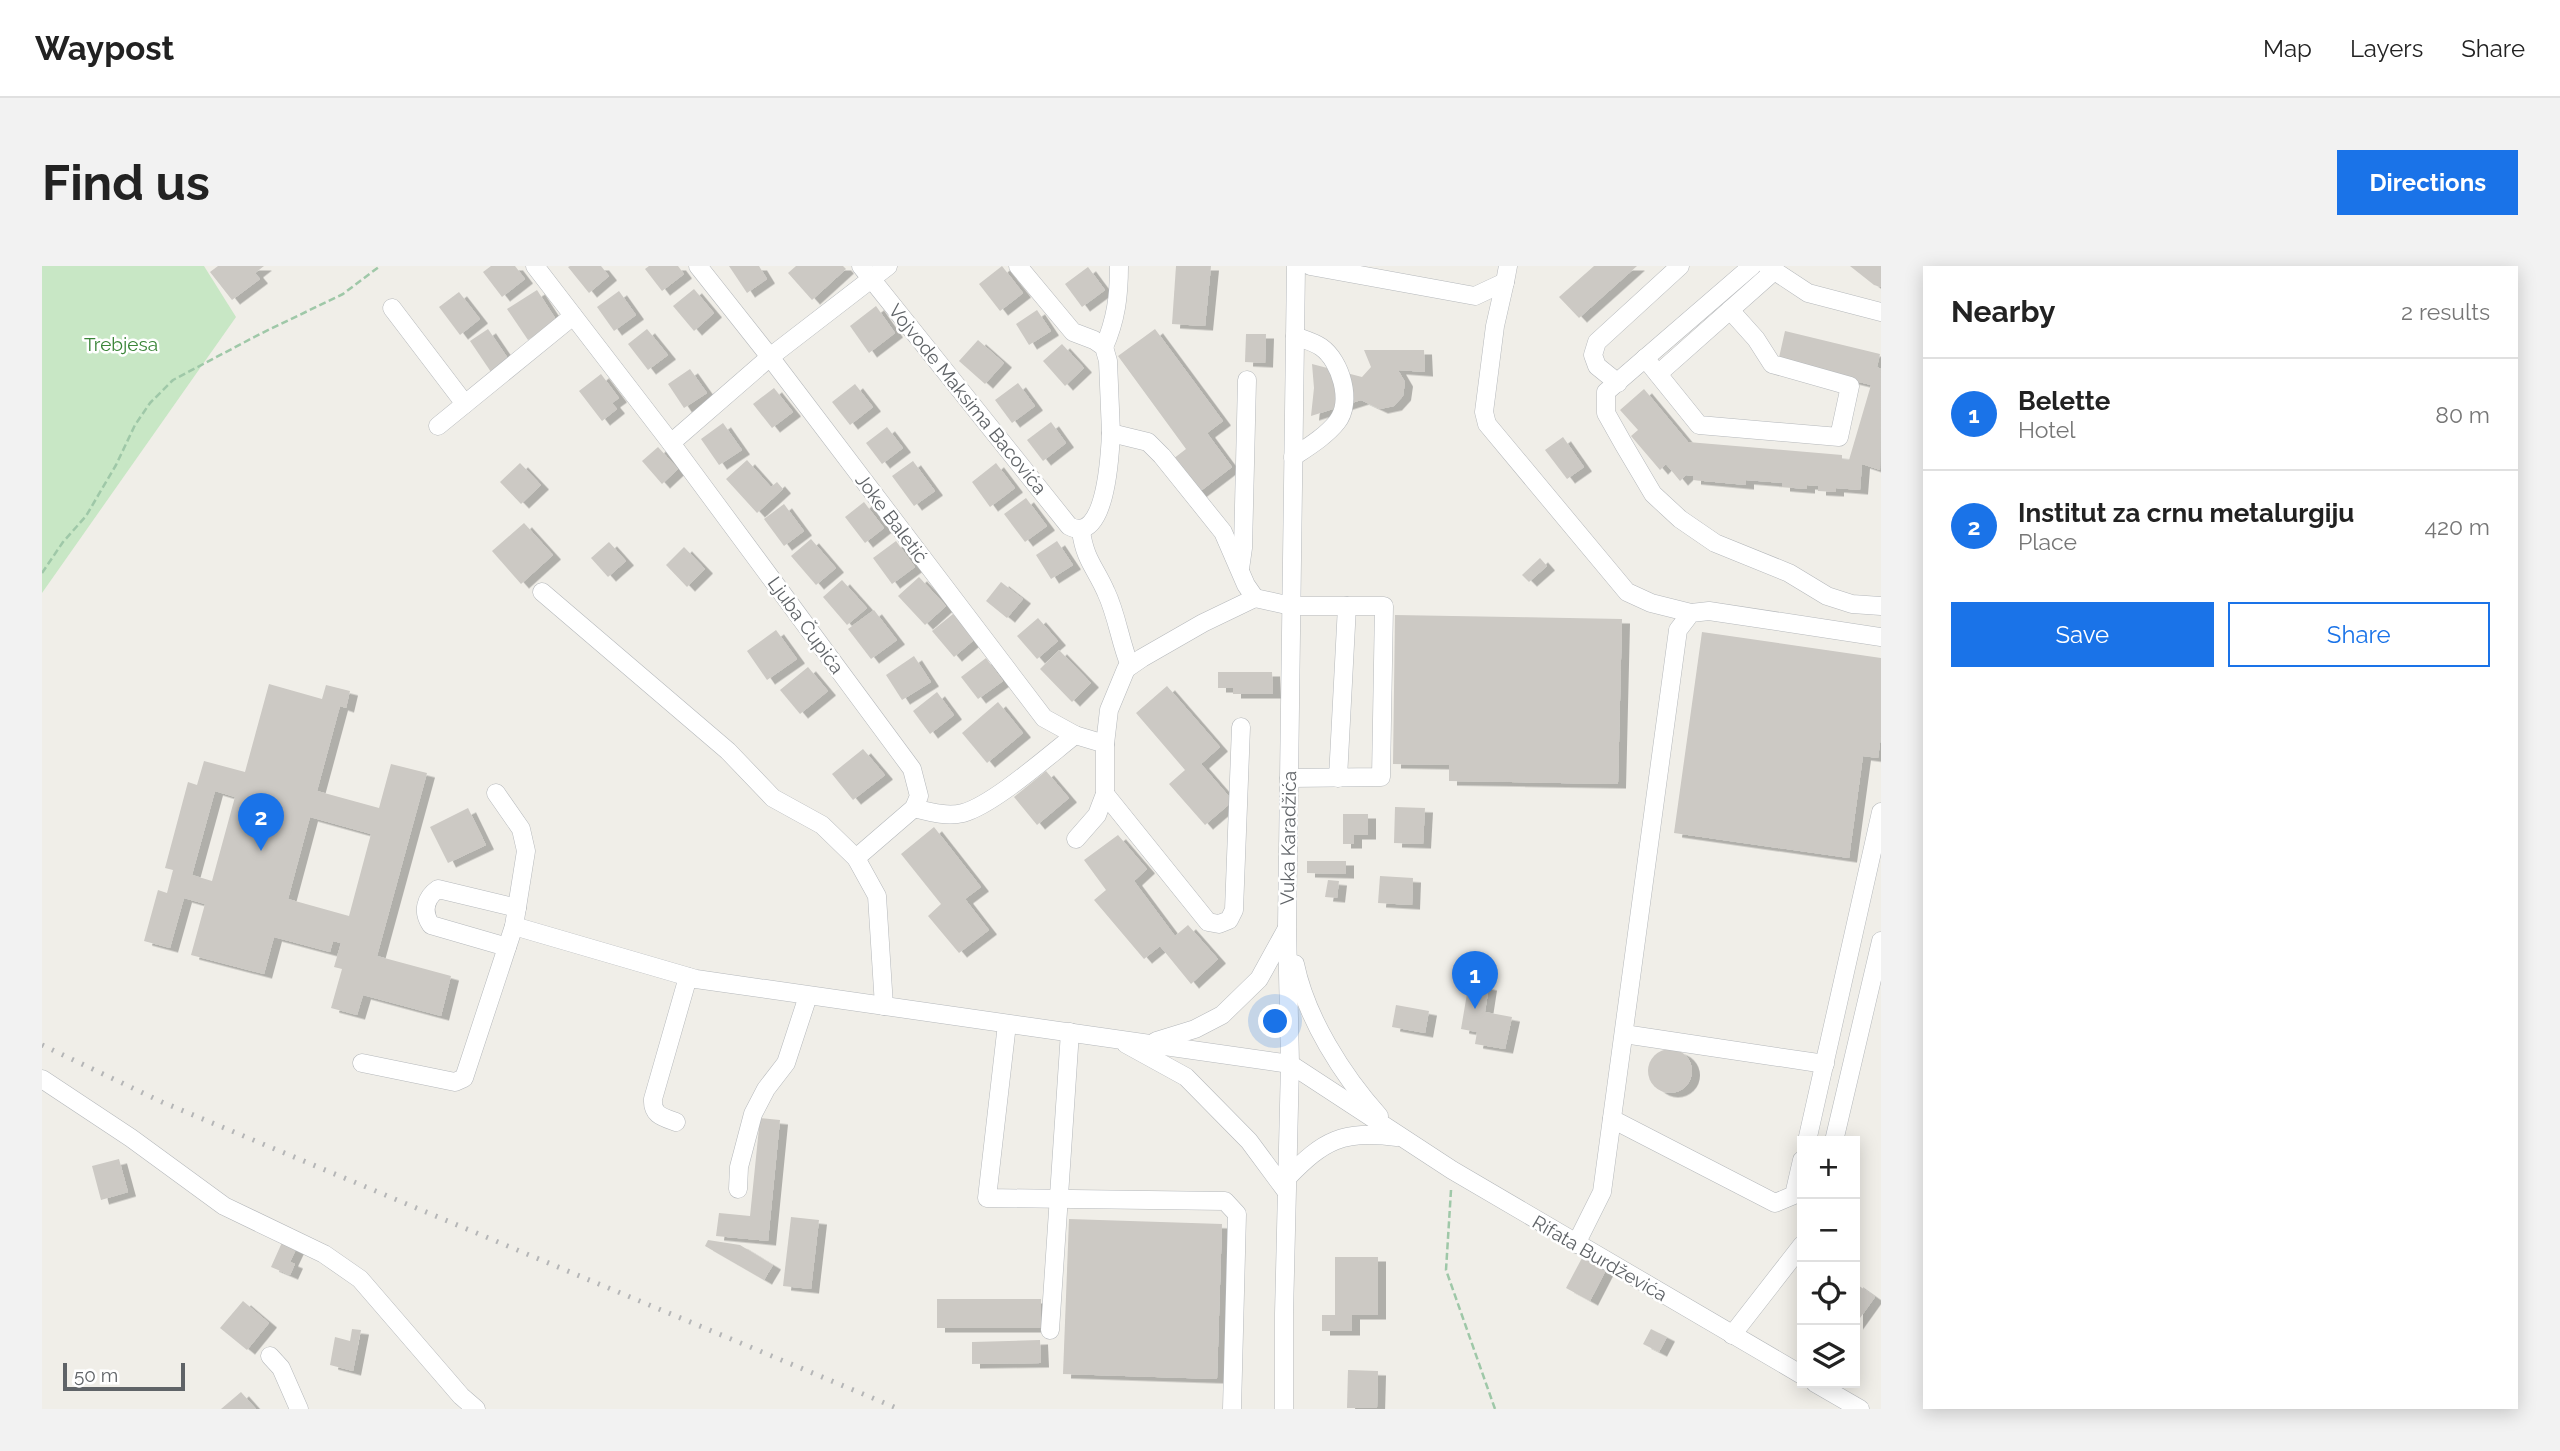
<!DOCTYPE html>
<meta charset="utf-8">
<style>
body{margin:0;font-family:Raleway,sans-serif;background:#f2f2f2;color:#222}
.controls{position:absolute;right:21px;bottom:21px;display:grid;overflow:hidden;border-radius:0px;box-shadow:0 4px 18px #0003}
.controls button{width:63px;height:63px;display:grid;place-items:center;padding:0;border:0;border-bottom:2px solid #e0e0e0;background:#fff;color:#222;font:35px sans-serif}
.scale{position:absolute;left:21px;bottom:18px;width:122px;box-sizing:border-box;padding-left:7px;border:4px solid #5f6367;border-top:0;font-size:19px;line-height:24px;white-space:nowrap;color:#5f6367;-webkit-text-stroke:5px #fff;paint-order:stroke}
.you{position:absolute;left:1234px;top:756px;width:24px;height:24px;margin:-18px;border:5px solid #fff;border-radius:50%;background:#1a73e8;box-shadow:0 0 0 10px #1a73e833}
.badge{display:grid;place-items:center;width:46px;height:46px;border-radius:50%;background:#1a73e8;color:#fff;font-size:23px;font-weight:700}
.pin{position:absolute;translate:-50% -58px;filter:drop-shadow(0 2px 4px #0008)}
.pin::after{content:'';position:absolute;top:37px;width:24px;height:21px;background:inherit;clip-path:polygon(0 0,100% 0,50% 100%)}
.list{margin:0;padding:0;list-style:none}
h2{display:flex;justify-content:space-between;align-items:center;height:91px;margin:0;padding:0 28px;font-size:30px}
h2 small{font-size:23px;font-weight:400;color:#767676}
.list li{display:grid;grid-template-columns:46px 1fr auto;gap:21px;align-items:center;box-sizing:border-box;height:112px;padding:0 28px;border-top:2px solid #e0e0e0}
.list b{display:block;font-size:26px;white-space:nowrap}
.list p{margin:0;font-size:23px;white-space:nowrap;color:#767676}
.list em{font-size:23px;font-style:normal;color:#767676}
.actions{display:flex;gap:14px;padding:21px 28px}
.actions a{flex:1;padding:16px 0;border:2px solid #1a73e8;border-radius:0px;text-align:center;font-size:24px;color:#1a73e8}
.actions .main{background:#1a73e8;color:#fff}
.icon{flex:none;width:38px;height:38px;fill:none;stroke:currentColor;stroke-width:2;stroke-linecap:round;stroke-linejoin:round}
.map{position:relative;flex:none;width:1839px;height:1143px;overflow:hidden;border-radius:0px}
header{display:flex;align-items:center;gap:42px;box-sizing:border-box;height:98px;padding:0 35px;background:#fff;border-bottom:2px solid #e0e0e0}
header strong{font-size:33px}
nav{display:flex;gap:38px;margin-inline-start:auto;font-size:24px}
.intro{display:flex;align-items:center;justify-content:space-between;box-sizing:border-box;height:168px;padding:0 42px}
h1{margin:0;font-size:49px}
.button{padding:18px 32px;border-radius:0px;background:#1a73e8;color:#fff;font-size:24px;font-weight:700}
main{display:flex;gap:42px;padding:0 42px}
aside{flex:1;background:#fff;border-radius:0px;box-shadow:0 4px 18px #0003}
.map>svg:first-child{display:block}
</style>
<header>
<strong>Waypost</strong>
<nav><a>Map</a><a>Layers</a><a>Share</a></nav>
</header>
<div class="intro"><h1>Find us</h1><a class="button">Directions</a></div>
<main>
<div class="map">
<svg width="1839" height="1143" viewBox="0 0 1839 1143">
<defs>
<filter id="shadow"><feDropShadow dx="8" dy="4.5" stdDeviation="0" flood-color="#0004"/></filter>
</defs>
<rect width="100%" height="100%" fill="#f0eee8"/>
<path fill="#c8e7c5" d="M0 0H162L194 51 0 327Z"/>
<g fill="#ccc9c4" fill-rule="evenodd" filter="url(#shadow)">
<path d="M176 0H222L213 7 218 13 190 34 168 6Z"/>
<path d="M449 0H473L483 13 460 31 441 6Z"/>
<path d="M528 0H559L567 10 547 27 526 1Z"/>
<path d="M607 0H636L642 8 620 25 603 3Z"/>
<path d="M687 0H717L725 13 705 27Z"/>
<path d="M754 0H801L804 3 770 34 746 7Z"/>
<path d="M960 0 981 27 958 45 937 18Z"/>
<path d="M1134 0H1169L1163 60 1130 58Z"/>
<path d="M1552 0H1595L1537 52 1517 31Z"/>
<path d="M1808 0H1839V21L1832 19Z"/>
<path d="M1046 1 1063 24 1040 41 1023 18Z"/>
<path d="M652 23 672 47 652 65 631 40Z"/>
<path d="M495 24 515 55 486 74 465 43Z"/>
<path d="M577 25 594 49 572 65 555 41Z"/>
<path d="M417 26 438 53 418 69 397 41Z"/>
<path d="M834 40 853 67 827 87 808 60Z"/>
<path d="M995 44 1009 65 987 79 974 58Z"/>
<path d="M446 63 467 94 449 106 428 75Z"/>
<path d="M605 63 626 89 606 104 586 78Z"/>
<path d="M1113 63 1181 155 1165 167 1190 201 1156 227 1131 193 1144 183 1076 90Z"/>
<path d="M1743 65 1838 88 1835 101 1839 103 1838 204 1820 198 1818 224 1794 222V226L1776 225V220L1765 219V223L1740 221V217L1704 214V219L1651 214V210L1644 209 1638 215 1624 198 1618 204 1589 170 1596 164 1578 144 1602 123 1646 176 1800 189V193L1807 194 1829 119 1736 96Z"/>
<path d="M1204 68H1224L1223 97 1203 96Z"/>
<path d="M936 74 962 97 943 118 917 95Z"/>
<path d="M1020 78 1042 102 1023 120 1001 95Z"/>
<path d="M1322 84H1382L1383 106 1356 104 1363 116 1361 130 1352 140 1338 143 1319 134 1269 150 1272 122 1270 98 1320 111 1329 101Z"/>
<path d="M648 103 665 127 642 142 626 118Z"/>
<path d="M559 108 577 132 570 137 575 143 560 155 537 125Z"/>
<path d="M976 117 993 140 970 157 953 134Z"/>
<path d="M813 118 831 141 808 159 790 136Z"/>
<path d="M732 122 751 146 730 162 711 138Z"/>
<path d="M1009 156 1024 177 1001 195 985 174Z"/>
<path d="M681 157 700 184 677 199 659 173Z"/>
<path d="M845 161 861 182 840 198 824 177Z"/>
<path d="M1521 171 1542 201 1525 213 1503 184Z"/>
<path d="M616 181 636 203 620 218 600 195Z"/>
<path d="M705 194 729 221 735 216 741 223 715 247 684 213Z"/>
<path d="M871 195 893 225 872 240 850 210Z"/>
<path d="M478 197 499 219 479 238 458 216Z"/>
<path d="M954 197 973 222 948 241 930 216Z"/>
<path d="M984 232 1005 260 983 276 962 248Z"/>
<path d="M822 236 842 262 823 277 803 251Z"/>
<path d="M742 238 762 265 742 280 722 253Z"/>
<path d="M482 257 511 289 479 318 450 285Z"/>
<path d="M769 273 794 302 774 319 749 290Z"/>
<path d="M854 275 873 301 850 318 831 292Z"/>
<path d="M1015 275 1031 299 1009 313 994 289Z"/>
<path d="M567 276 584 295 566 311 549 292Z"/>
<path d="M642 281 663 303 645 321 624 299Z"/>
<path d="M1498 292 1505 300 1487 316 1480 309Z"/>
<path d="M877 311 904 340 883 359 856 330Z"/>
<path d="M800 314 825 342 805 359 781 331Z"/>
<path d="M959 316 981 333 965 352 944 335Z"/>
<path d="M832 344 855 374 829 393 806 363Z"/>
<path d="M911 348 933 373 912 391 890 365Z"/>
<path d="M1353 349 1580 353 1576 518 1407 515V499L1351 498Z"/>
<path d="M996 352 1016 375 995 393 975 370Z"/>
<path d="M734 364 755 393 725 414 705 385Z"/>
<path d="M1660 366 1839 392V470L1836 492 1821 490 1807 592 1632 567Z"/>
<path d="M1017 384 1049 417 1030 436 998 403Z"/>
<path d="M872 390 889 416 860 434 844 409Z"/>
<path d="M944 392 961 415 936 433 919 411Z"/>
<path d="M766 401 786 425 758 448 738 424Z"/>
<path d="M1176 406H1230L1231 428H1191V422H1176Z"/>
<path d="M227 418 280 433 284 419 308 425 304 442 298 440 275 525 337 542 349 498 385 507 335 690 409 710 399 750 321 729 315 749 289 742 300 703 292 701 299 677 291 675 288 686 232 671 222 708 149 689 163 638 142 632 128 682 102 675 116 624 125 627 131 604 123 602 146 516 155 519 162 495 203 506ZM173 525 193 531 170 615 150 609ZM268 551 329 568 307 650 246 633Z"/>
<path d="M1125 420 1178 481 1159 498 1191 535 1163 559 1127 518 1143 504 1094 447Z"/>
<path d="M895 426 912 449 888 468 871 445Z"/>
<path d="M956 436 981 467 945 497 920 467Z"/>
<path d="M821 483 843 509 811 534 790 508Z"/>
<path d="M1004 505 1027 532 995 559 972 531Z"/>
<path d="M1353 541 1383 542 1381 578 1352 577Z"/>
<path d="M426 542 444 579 406 597 388 561Z"/>
<path d="M1301 548H1326V569H1312V578H1301Z"/>
<path d="M892 561 939 621 923 633 947 664 917 687 886 650 899 638 859 588Z"/>
<path d="M1076 569 1105 603 1092 615 1133 670 1146 659 1176 693 1149 718 1118 680 1102 693 1052 634 1064 624 1042 594Z"/>
<path d="M1265 595H1304V608L1265 607Z"/>
<path d="M1338 610 1371 612 1370 639 1336 637Z"/>
<path d="M1286 614 1297 615 1295 632 1283 631Z"/>
<path d="M1427 716 1447 720 1443 746 1470 751 1463 783 1433 778 1435 766 1419 763Z"/>
<path d="M1354 739 1387 745 1383 767 1350 761Z"/>
<circle cx="1628" cy="805" r="22"/>
<path d="M718 852 738 854 726 975 674 970 677 947 708 950Z"/>
<path d="M77 893 86 926 59 934 50 900Z"/>
<path d="M749 951 777 954 769 1023 741 1020Z"/>
<path d="M1027 953 1180 958 1175 1113 1021 1108Z"/>
<path d="M242 972 256 979 248 996 253 998 248 1009 229 1001Z"/>
<path d="M666 974 698 979 731 999 722 1014 663 980Z"/>
<path d="M1541 990 1565 1002 1548 1035 1524 1022Z"/>
<path d="M1293 991H1336V1049H1310V1065H1280V1049H1293Z"/>
<path d="M1813 1017 1833 1031 1813 1059Z"/>
<rect x="895" y="1033" width="104" height="29"/>
<path d="M201 1035 227 1057 205 1084 178 1062Z"/>
<path d="M310 1063 319 1064 311 1105 288 1099 293 1071 308 1075Z"/>
<path d="M1609 1063 1625 1071 1617 1086 1601 1078Z"/>
<path d="M998 1074 999 1097 930 1098V1076Z"/>
<path d="M1306 1104 1336 1105 1335 1142H1305Z"/>
<path d="M199 1126 214 1143H179Z"/>
</g>
<g fill="none" stroke-linecap="round" stroke-linejoin="round">
<defs>
<g id="minor">
<path d="M493 0 629 177 870 503 877 530 872 542 814 592"/>
<path d="M656 0 728 91 1002 452 1033 469 1063 478"/>
<path d="M819 0 1027 260C1064 280 1068 188 1069 167"/>
<path d="M976 0 1031 66 1052 74 1062 81 1066 95 1069 167 1106 176 1120 190 1181 266 1204 319 1213 332 1249 340H1342L1339 511 1247 512"/>
<path d="M1268 0 1433 30 1463 16 1466 0"/>
<path d="M1710 0 1564 126V147L1582 179 1611 228 1638 253 1673 277 1747 307 1785 330 1810 338 1839 340"/>
<path d="M1725 0 1766 27 1839 46"/>
<path d="M1463 16 1453 60 1442 146 1445 158 1585 326 1609 337 1649 347"/>
<path d="M350 42 423 138"/>
<path d="M1062 81C1074 54 1077 30 1077 0"/>
<path d="M1603 92 1657 159 1797 171 1808 120 1730 98 1714 73 1688 44"/>
<path d="M1616 108 1732 5"/>
<path d="M1576 117 1555 100 1551 89 1555 76 1638 0"/>
<path d="M396 160 531 50"/>
<path d="M629 177 728 91 846 0"/>
<path d="M1251 191C1266 181 1284 170 1295 156 1311 136 1299 95 1279 81 1272 76 1261 73 1253 70"/>
<path d="M1039 265C1043 294 1053 301 1064 326 1075 349 1078 376 1088 400"/>
<path d="M1198 303 1201 282 1205 114"/>
<path d="M500 326 686 485 731 532 780 559 814 592 835 630 842 740"/>
<path d="M1296 512 1305 340"/>
<path d="M1063 528 1166 656 1177 658 1187 654 1192 644 1199 461"/>
<path d="M872 542C888 546 905 551 921 547 951 539 1006 490 1033 469"/>
<path d="M1034 573 1055 549 1063 528V478L1067 444 1084 403 1100 392 1161 357 1213 332"/>
<path d="M472 660 654 713 1248 798 1410 904 1760 1109"/>
<path d="M465 681 389 659C380 646 383 632 396 623L475 642"/>
<path d="M1253 698C1264 752 1301 810 1337 850"/>
<path d="M965 758 945 932 1183 935 1195 948 1190 1143"/>
<path d="M1582 768 1783 798"/>
<path d="M1114 775 1153 763 1180 749 1217 713 1244 664"/>
<path d="M1084 778 1144 811 1207 875 1244 925"/>
<path d="M320 797 413 816 422 812 472 660 484 585 479 563 454 527"/>
<path d="M0 813 89 872 182 940 282 988 318 1013 419 1130 434 1143"/>
<path d="M1570 853 1733 937 1752 929 1760 894"/>
<path d="M634 856C620 851 610 849 611 833L646 711"/>
<path d="M1765 875 1839 546"/>
<path d="M1792 875 1839 675"/>
<path d="M1245 912C1282 874 1300 864 1355 871"/>
<path d="M696 923 697 901 711 848 724 823 744 797 766 730"/>
<path d="M1534 978 1560 926 1636 364 1649 347 1667 345 1839 371"/>
<path d="M1008 1064 1028 766"/>
<path d="M1690 1069 1760 979"/>
<path d="M228 1090 239 1102 257 1143"/>
<path d="M1773 1117 1818 1143"/>
<path d="M1242 1143V1048L1248 798 1245 661 1254 0"/>
</g>
</defs>
<use href="#minor" stroke="#b5b8bb" stroke-width="19"/>
<g stroke="#9fc8a8" stroke-width="2.5" stroke-dasharray="7 3.5" stroke-linecap="butt">
<path d="M0 307 21 276 44 250 74 199 93 159 108 137 131 114 218 68 301 28 338 0"/>
<path d="M1409 924 1404 1004 1453 1143"/>
</g>
<use href="#minor" stroke="#fff" stroke-width="18"/>
<path stroke="#b5b6b7" stroke-width="5" stroke-dasharray="2 9" stroke-linecap="butt" d="M0 779 120 836 857 1143"/>
</g>
<g text-anchor="middle" stroke-width="5" stroke-linejoin="round" paint-order="stroke">
<g font-size="19" fill="#3a8538" stroke="#fff">
<text x="79" y="85">Trebjesa</text>
</g>
<g font-size="19" fill="#5f6367" stroke="#fff">
<text transform="translate(926 133) rotate(51)" y="7">Vojvode Maksima Bacovića</text>
<text transform="translate(850 252) rotate(53)" y="7">Joke Baletić</text>
<text transform="translate(764 359) rotate(54)" y="7">Ljuba Čupića</text>
<text transform="translate(1246 572) rotate(-89)" y="7">Vuka Karadžića</text>
<text transform="translate(1558 992) rotate(30)" y="7">Rifata Burdževića</text>
</g>
</g>
</svg>
<div class="controls">
<button>+</button>
<button>−</button>
<button><svg class="icon" aria-label="locate" viewBox="0 0 24 24"><circle cx="12" cy="12" r="6"/><path d="M12 2v4M12 18v4M2 12h4M18 12h4"/></svg></button>
<button><svg class="icon" aria-label="layers" viewBox="0 0 24 24"><path d="M12 4l9 5-9 5-9-5zM3 14l9 5 9-5"/></svg></button>
</div>
<div class="scale">50 m</div>
<div class="you"></div>
<div class="pin badge" style="left:1433px;top:743px">1</div>
<div class="pin badge" style="left:219px;top:585px">2</div>
</div>
<aside>
<h2>Nearby<small>2 results</small></h2>
<ul class="list">
<li><span class="badge">1</span><div><b>Belette</b><p>Hotel</p></div><em>80 m</em></li>
<li><span class="badge">2</span><div><b>Institut za crnu metalurgiju</b><p>Place</p></div><em>420 m</em></li>
</ul>
<div class="actions"><a class="main">Save</a><a>Share</a></div>
</aside>
</main>
